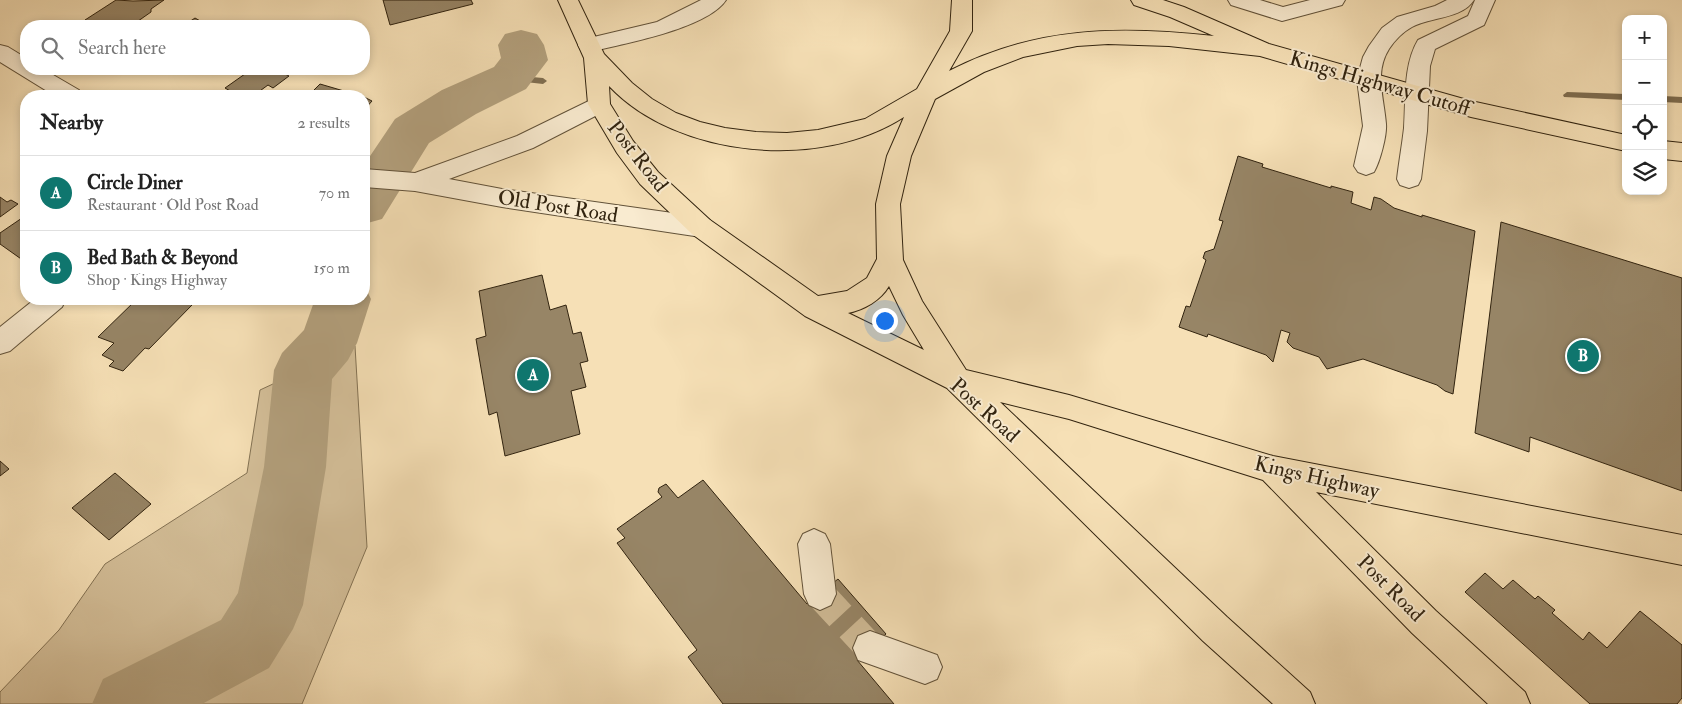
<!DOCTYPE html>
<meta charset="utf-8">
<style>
body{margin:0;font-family:"IM FELL Double Pica",serif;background:#f6f6f6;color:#222}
.controls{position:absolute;right:15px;top:15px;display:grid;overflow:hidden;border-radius:10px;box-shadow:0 2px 8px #0003}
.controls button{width:45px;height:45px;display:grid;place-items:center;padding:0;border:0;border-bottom:1px solid #e0e0e0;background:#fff;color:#222;font:25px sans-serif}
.you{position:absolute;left:884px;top:320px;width:18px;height:18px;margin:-12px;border:4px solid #fff;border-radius:50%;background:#1a73e8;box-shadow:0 0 0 8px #1a73e833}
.badge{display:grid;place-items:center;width:32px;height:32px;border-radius:50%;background:#0f766e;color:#fff;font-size:16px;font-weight:700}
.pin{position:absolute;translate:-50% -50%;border:2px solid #fff;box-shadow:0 1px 5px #0006}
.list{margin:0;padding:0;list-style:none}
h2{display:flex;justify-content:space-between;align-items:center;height:65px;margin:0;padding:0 20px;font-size:21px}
h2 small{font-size:16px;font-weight:400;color:#767676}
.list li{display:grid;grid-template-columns:32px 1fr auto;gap:15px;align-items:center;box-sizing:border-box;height:75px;padding:0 20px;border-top:1px solid #e0e0e0}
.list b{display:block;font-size:19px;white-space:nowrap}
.list p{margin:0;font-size:16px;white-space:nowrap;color:#767676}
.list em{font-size:16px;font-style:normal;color:#767676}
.icon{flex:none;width:28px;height:28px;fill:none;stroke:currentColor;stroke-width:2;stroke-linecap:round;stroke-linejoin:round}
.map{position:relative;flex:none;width:1682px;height:704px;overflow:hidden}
.search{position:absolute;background:#fff;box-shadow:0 2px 8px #0003;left:20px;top:20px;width:350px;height:55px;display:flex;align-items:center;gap:12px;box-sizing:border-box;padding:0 18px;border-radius:20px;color:#767676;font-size:19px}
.panel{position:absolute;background:#fff;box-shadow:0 2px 8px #0003;left:20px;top:90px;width:350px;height:215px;border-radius:20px}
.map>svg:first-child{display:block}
</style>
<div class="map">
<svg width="1682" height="704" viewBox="0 0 1682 704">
<rect width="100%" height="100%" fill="#f6e0b6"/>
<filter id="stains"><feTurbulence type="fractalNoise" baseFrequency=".004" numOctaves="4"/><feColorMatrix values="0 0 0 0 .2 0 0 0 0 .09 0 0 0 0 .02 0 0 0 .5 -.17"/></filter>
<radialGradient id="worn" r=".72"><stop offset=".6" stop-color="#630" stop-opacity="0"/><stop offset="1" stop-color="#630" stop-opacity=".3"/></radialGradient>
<path fill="#d5c09a" stroke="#837254" d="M355 346 367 547 302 704H0V692L59 630 105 564 247 473 260 390Z"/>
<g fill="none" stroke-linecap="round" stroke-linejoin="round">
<g fill="#7f6e51" fill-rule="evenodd">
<path d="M510 75 543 78 547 81 543 84 507 80V76Z"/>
<path d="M1567 92 1626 94V100L1564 97 1563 95Z"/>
<path d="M1663 96 1682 97V103L1663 102Z"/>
</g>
<g fill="#b3a07d" fill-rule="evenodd">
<path d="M521 30 537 34 544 45 548 60 526 89 476 114 429 143 382 219 364 224V165L395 119 442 90 494 67 501 58 498 45 505 34Z"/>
<path d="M364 285 371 299 357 343 348 360 332 379 326 467 303 605 293 629 269 668 202 704H92L103 679 221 620 238 593 264 467 274 370 282 353 304 330 315 299H364Z"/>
</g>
</g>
<g fill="#978566" stroke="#31230f">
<path d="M116 0 133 1 164 0 151 9V12L131 26H93L95 25 85 20Z"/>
<path d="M383 0H471L473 4 390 25Z"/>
<path d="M195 18 209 26 216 21 226 26H183Z"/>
<path d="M252 69H275L289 76 273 88 268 85 253 96H239L225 88Z"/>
<path d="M320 84 361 96H308Z"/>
<path d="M364 97 372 101 364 110Z"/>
<path d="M1238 156 1263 164 1262 167 1331 188V186L1353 192 1351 203 1371 210 1374 197 1381 199 1394 208 1422 217V215L1475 231 1453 394 1445 391 1437 385 1363 359 1327 369 1319 357 1293 348 1287 342 1290 333 1281 330 1273 362 1266 355 1208 334 1207 337 1179 327 1186 306 1190 307 1206 260 1203 258 1205 252 1214 249 1223 221 1219 220Z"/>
<path d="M0 197 7 202 11 200 18 204 0 217Z"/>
<path d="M22 218 26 222V260L24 261 0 244V233Z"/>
<path d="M1501 222 1682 278V491L1530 437 1529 452 1475 433Z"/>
<path d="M542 275 550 310 566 305 573 334 581 332 588 361 580 363 586 387 571 391 580 434 505 456 497 412 489 415 476 339 486 336 479 291Z"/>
<path d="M137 299H189L186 302 192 305 149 349 145 348 123 371 109 366 114 361 102 355 114 343 98 337Z"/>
<path d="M0 461 9 469 0 476Z"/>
<path d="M115 473 151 504 109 540 72 508Z"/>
<path d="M703 480 807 604 838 579 886 634 857 660 894 704H723L688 657 697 650 617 543 625 538 617 529 662 497 658 492 659 488 666 484 678 498Z"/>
<path d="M1485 573 1503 589 1513 580 1535 599 1538 596 1555 610 1552 613 1583 640 1589 632 1607 648 1640 611 1682 645V698L1677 704H1590L1465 592Z"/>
</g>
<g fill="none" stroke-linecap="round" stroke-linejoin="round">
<path stroke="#cfba95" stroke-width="30" stroke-dasharray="30 15" stroke-linecap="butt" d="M820 594 870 648"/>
<defs>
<g id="minor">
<path d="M701 0H726C707 29 622 44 589 52L581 50 578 45 581 40 657 22Z"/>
<path d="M1228 0H1260L1283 7 1310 0H1345L1342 5 1282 21 1231 5Z"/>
<path d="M1447 0H1474C1462 19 1430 17 1412 27 1403 32 1395 40 1389 49 1374 73 1384 97 1386 124 1387 135 1380 162 1374 172L1366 175 1358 172 1354 166 1363 126 1357 79 1363 57 1369 46 1382 28 1397 17 1435 6Z"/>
<path d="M1475 0H1495L1484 25 1435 49 1430 66 1427 131 1421 179 1418 185 1409 188 1400 185 1397 179C1399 162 1402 145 1404 128 1406 100 1403 65 1418 40L1468 16Z"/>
<path d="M0 45 8 47 26 58V69H43L79 90 82 96H55L0 62Z"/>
<path d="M599 96 607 98 610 104 607 110 533 148 449 179 502 189 701 217 710 220 714 227 710 234 701 237 502 207 415 191 364 187V169L415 173 517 136Z"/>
<path d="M35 299H66L62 307 10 351 0 354V327Z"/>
<path d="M814 529 825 534 830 544 836 594 831 605 820 610 809 605 804 594 798 544 803 534Z"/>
<path d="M870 631 937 655 942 667 937 679 925 684 858 660 853 648 858 636Z"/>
</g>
<g id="major">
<path d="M558 0H578L604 54 632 83 652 99 676 113 700 122 725 128 756 132 787 133 818 130 865 119 917 89 950 31 952 0H972V31L949 71C1036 26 1119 26 1214 36L1170 17 1134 5 1131 0H1163L1184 7 1269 44 1471 101 1626 135V151L1471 117 1260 56 1169 46 1108 44 1077 46 1023 57 984 72 935 99 911 156 900 204 903 260 922 301 966 370 1069 395 1273 456 1682 535V565L1316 492 1436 611 1525 692 1530 704H1488L1412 633 1263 480 1069 419 1000 402 1227 617 1310 692 1315 704H1273L1203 641 947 388 805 316 692 234 640 184 617 153 588 104 584 58ZM609 86C677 158 821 171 904 117L887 156 876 204 877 259 867 278 847 291 818 296 710 220 658 172 633 141 610 104ZM889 286 903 315 924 350 848 313C864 310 881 300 889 286Z"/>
<path d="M1663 141 1682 143V161L1663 159Z"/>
</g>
</defs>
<use href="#minor" stroke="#625239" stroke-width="2"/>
<use href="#major" stroke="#31230f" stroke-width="2"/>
<use href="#minor" fill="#f9ebd0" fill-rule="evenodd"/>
<use href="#major" fill="#f6e0b6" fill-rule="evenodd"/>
</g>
<g text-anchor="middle" stroke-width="4" stroke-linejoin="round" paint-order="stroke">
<g font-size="21" fill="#31230f" stroke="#f9ebd0">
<text transform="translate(1380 83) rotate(16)" y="7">Kings Highway Cutoff</text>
<text transform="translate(638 156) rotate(52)" y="7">Post Road</text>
<text transform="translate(558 206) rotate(9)" y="7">Old Post Road</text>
<text transform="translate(985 410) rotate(42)" y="7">Post Road</text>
<text transform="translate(1317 477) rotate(13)" y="7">Kings Highway</text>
<text transform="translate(1391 588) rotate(45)" y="7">Post Road</text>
</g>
</g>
<rect width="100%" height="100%" filter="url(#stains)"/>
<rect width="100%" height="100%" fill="url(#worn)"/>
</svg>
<div class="controls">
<button>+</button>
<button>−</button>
<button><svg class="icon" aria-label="locate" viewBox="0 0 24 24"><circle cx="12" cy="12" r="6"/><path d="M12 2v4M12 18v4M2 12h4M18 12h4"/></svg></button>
<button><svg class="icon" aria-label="layers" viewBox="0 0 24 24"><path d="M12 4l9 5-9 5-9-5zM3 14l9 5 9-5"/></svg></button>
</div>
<div class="you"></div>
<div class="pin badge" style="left:533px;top:375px">A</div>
<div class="pin badge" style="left:1583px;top:356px">B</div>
<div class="search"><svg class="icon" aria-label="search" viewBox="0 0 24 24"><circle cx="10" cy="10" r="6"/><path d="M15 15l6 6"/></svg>Search here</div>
<section class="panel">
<h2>Nearby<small>2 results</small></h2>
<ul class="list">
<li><span class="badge">A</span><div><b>Circle Diner</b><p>Restaurant · Old Post Road</p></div><em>70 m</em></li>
<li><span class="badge">B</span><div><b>Bed Bath &amp; Beyond</b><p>Shop · Kings Highway</p></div><em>150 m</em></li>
</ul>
</section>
</div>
